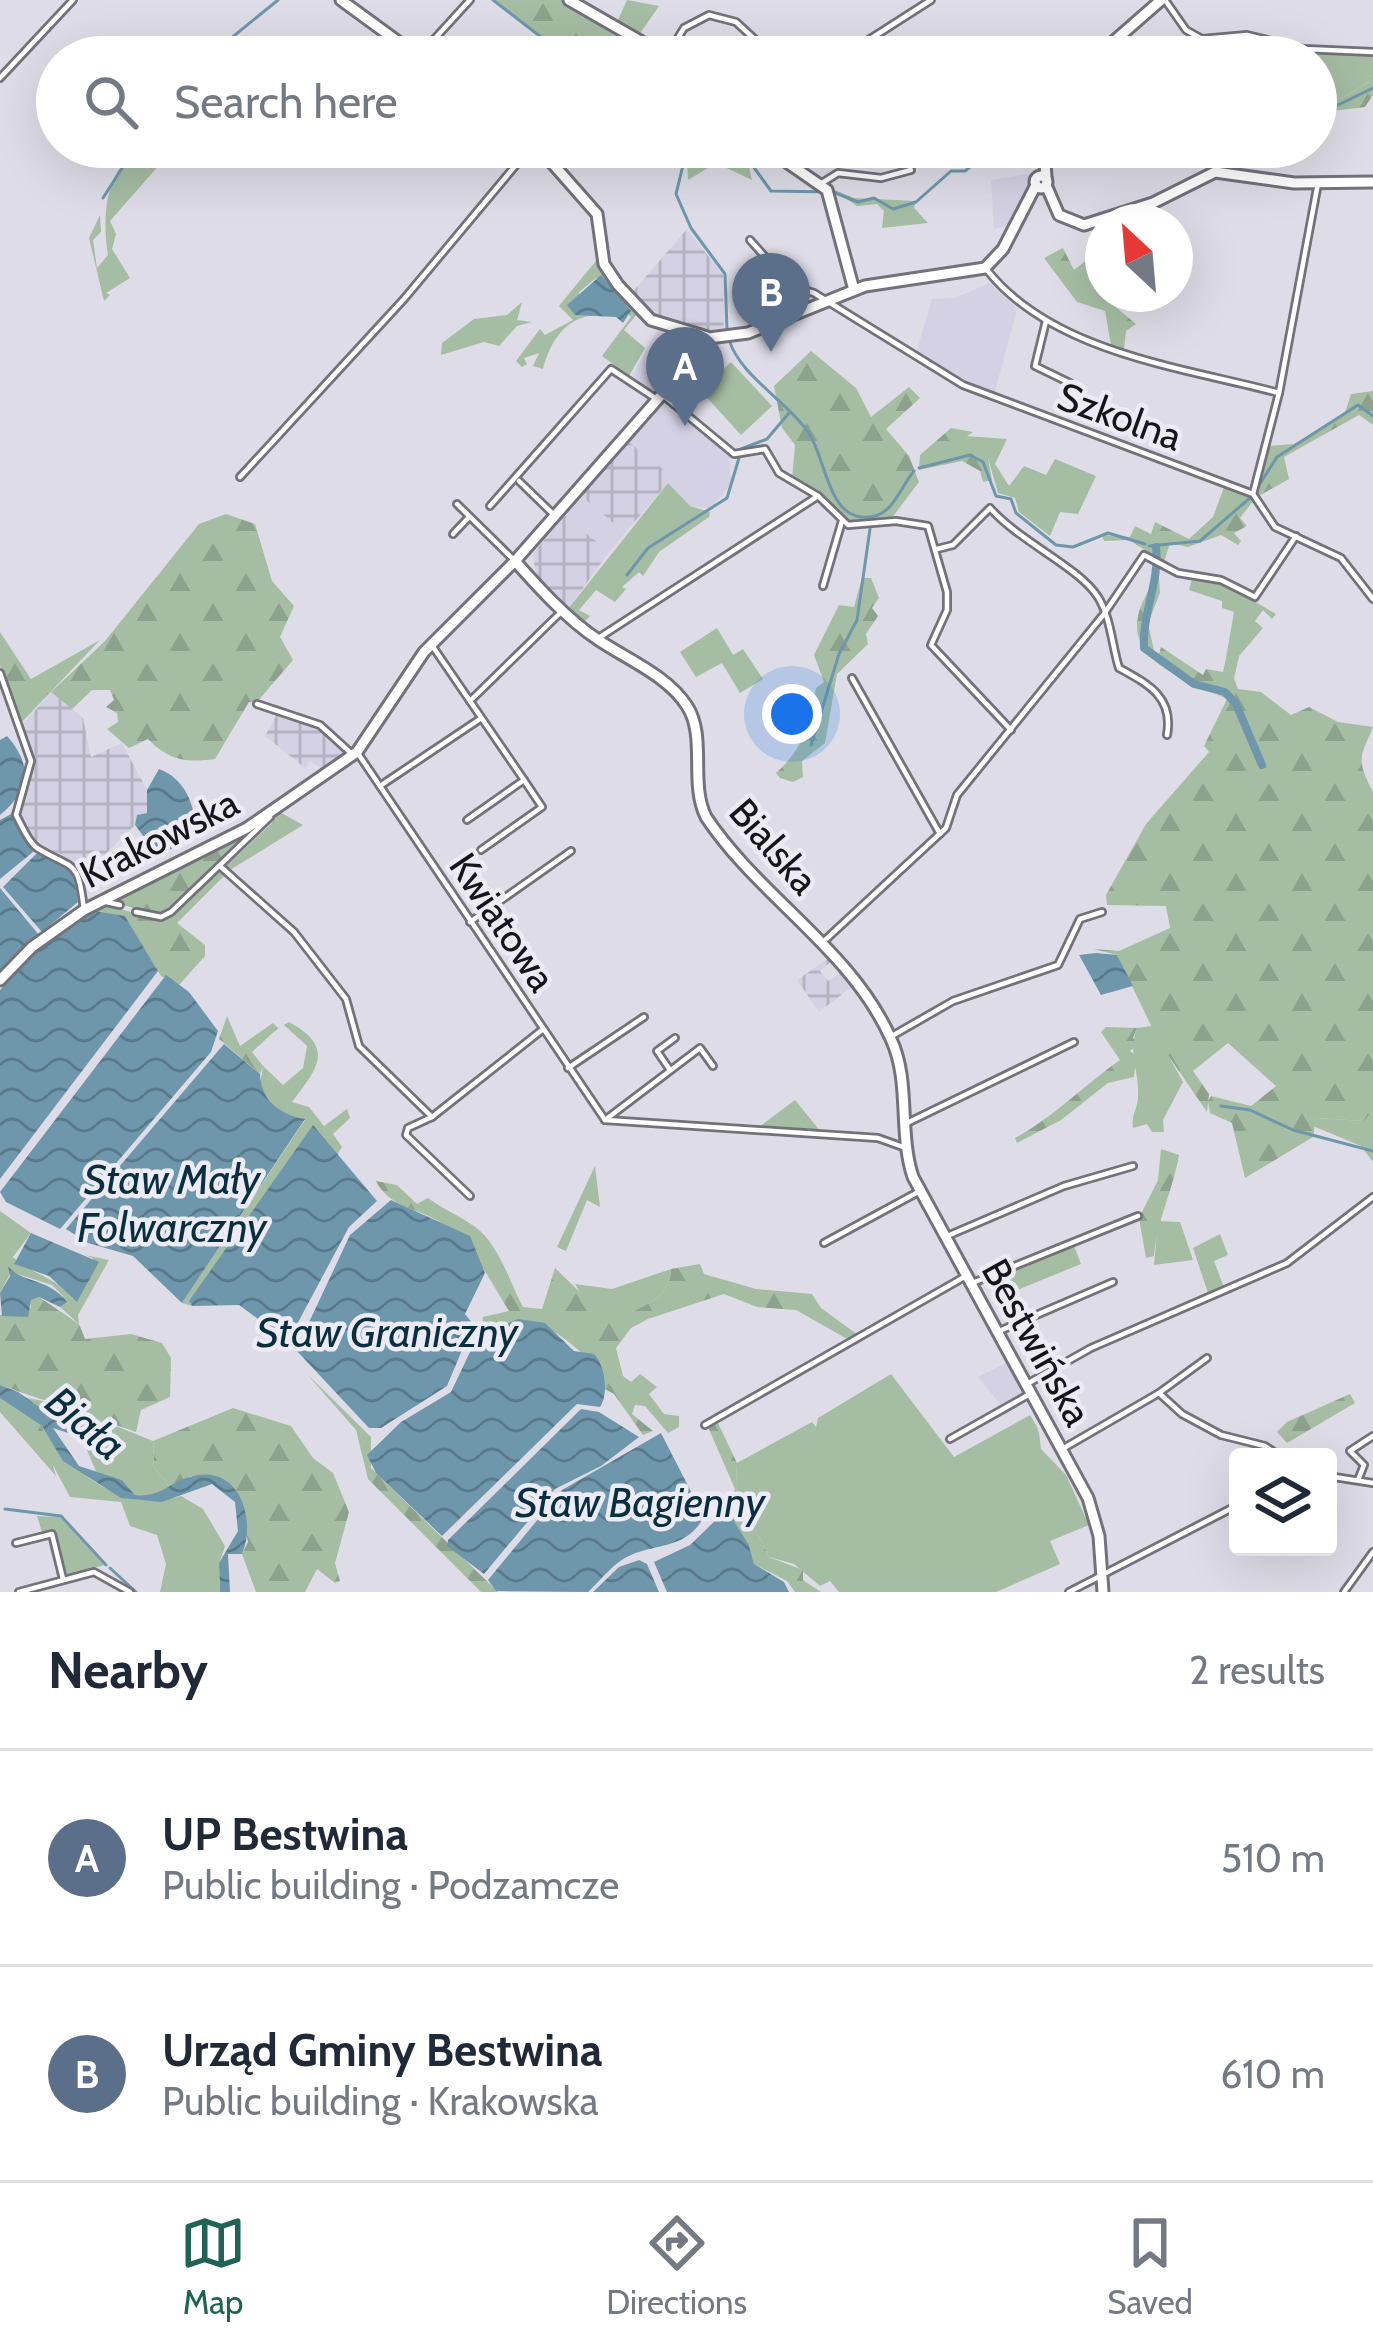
<!DOCTYPE html>
<meta charset="utf-8">
<style>
body{margin:0;font-family:Cabin,sans-serif;background:#f6f6f7;color:#1f2937}
.controls{position:absolute;right:36px;bottom:36px;display:grid;overflow:hidden;border-radius:12px;box-shadow:0 12px 48px #0002}
.controls button{width:108px;height:108px;display:grid;place-items:center;padding:0;border:0;border-bottom:3px solid #e0e1e3;background:#fff;color:#1f2937;font:60px sans-serif}
.compass{position:absolute;left:1085px;top:204px;width:108px;height:108px;border-radius:50%;background:#fff;box-shadow:0 12px 48px #0002;rotate:334deg}
.you{position:absolute;left:792px;top:714px;width:42px;height:42px;margin:-30px;border:9px solid #fff;border-radius:50%;background:#1a73e8;box-shadow:0 0 0 18px #1a73e833}
.badge{display:grid;place-items:center;width:78px;height:78px;border-radius:50%;background:#1f6354;color:#fff;font-size:39px;font-weight:700}
.pin{position:absolute;translate:-50% -99px;filter:drop-shadow(0 3px 6px #0008)}
.pin::after{content:'';position:absolute;top:63px;width:42px;height:36px;background:inherit;clip-path:polygon(0 0,100% 0,50% 100%)}
.list{margin:0;padding:0;list-style:none}
h2{display:flex;justify-content:space-between;align-items:center;height:156px;margin:0;padding:0 48px;font-size:51px}
h2 small{font-size:39px;font-weight:400;color:#747a83}
.list li{display:grid;grid-template-columns:78px 1fr auto;gap:36px;align-items:center;box-sizing:border-box;height:216px;padding:0 48px;border-top:3px solid #e0e1e3}
.list b{display:block;font-size:45px;white-space:nowrap}
.list p{margin:0;font-size:39px;white-space:nowrap;color:#747a83}
.list em{font-size:39px;font-style:normal;color:#747a83}
.icon{flex:none;width:66px;height:66px;fill:none;stroke:currentColor;stroke-width:2;stroke-linecap:round;stroke-linejoin:round}
.map{position:relative;flex:none;width:1373px;height:1592px;overflow:hidden}
.search{position:absolute;background:#fff;box-shadow:0 12px 48px #0002;left:36px;right:36px;top:36px;height:132px;display:flex;align-items:center;gap:30px;box-sizing:border-box;padding:0 42px;border-radius:66px;color:#747a83;font-size:45px}
.sheet{height:588px;background:#fff}
nav{display:flex;justify-content:space-around;align-items:center;box-sizing:border-box;height:168px;border-top:3px solid #e0e1e3;background:#fff;font-size:33px;color:#747a83}
nav a{display:grid;justify-items:center;gap:6px}
nav .on{color:#1f6354}
.map>svg:first-child{display:block}
</style>
<div class="map">
<svg width="1373" height="1592" viewBox="0 0 1373 1592">
<defs>
<pattern id="industrial-grid" width="8" height="8" patternUnits="userSpaceOnUse" patternTransform="scale(3)"><rect width="8" height="8" fill="#d3d1e3"/><path d="M0 4h8M4 0v8" fill="none" stroke="#b4b3c2"/></pattern>
<pattern id="forest-firs" width="22" height="20" patternUnits="userSpaceOnUse" patternTransform="scale(3)"><rect width="22" height="20" fill="#a5bda3"/><path d="M5 1l3.5 6h-7zM16 11l3.5 6h-7z" fill="#8da28c"/></pattern>
<pattern id="water-waves" width="16" height="10" patternUnits="userSpaceOnUse" patternTransform="scale(3)"><rect width="16" height="10" fill="#6e97ac"/><path d="M0 5q4-4 8 0t8 0" fill="none" stroke="#597a8b"/></pattern>
</defs>
<rect width="100%" height="100%" fill="#dedde7"/>
<g fill="#d3d1e3">
<path d="M1038 172 1012 225 994 229 991 180Z"/>
<path d="M992 282 1017 309 994 395 916 353 932 299 955 298Z"/>
<path d="M658 329 691 345 654 394 632 377Z"/>
<path d="M660 402 729 453 731 484 710 508 690 506 668 483 673 478 626 440Z"/>
<path d="M580 495 625 533 609 552 564 515Z"/>
<path d="M1007 1362 1025 1394 1001 1405 978 1377Z"/>
</g>
<g fill="url(#industrial-grid)">
<path d="M687 229 723 275 724 336 650 316 630 295Z"/>
<path d="M626 440 673 477 625 533 580 495Z"/>
<path d="M564 515 609 552 568 609 536 576 533 554Z"/>
<path d="M51 692 83 718 91 757 122 743 147 790V813L137 815 135 825 82 877 63 855 35 845 17 815 32 761 19 729Z"/>
<path d="M278 712 319 726 350 754 326 771 310 761 305 768 265 736Z"/>
<path d="M829 958 832 961 820 971 828 981 841 972 853 986 819 1012 797 980Z"/>
</g>
<g fill="#a5bda3">
<path d="M627 0 659 6 639 35 617 22Z"/>
<path d="M1302 50 1373 55V79L1341 99 1316 86V57H1303Z"/>
<path d="M145 147H175L110 221 116 234 112 249 130 278 106 293 110 295 104 301 89 238 100 215 101 232 93 240 97 268 108 255C102 219 104 165 145 147Z"/>
<path d="M719 151 748 163 752 180 716 163 688 180 687 160Z"/>
<path d="M830 188 854 198 916 201 914 208 928 223 882 228 884 211 877 204 857 206Z"/>
<path d="M599 257 608 279 638 313 624 330 645 348 629 376 602 356 631 317 596 278 579 292 580 313 596 315C565 317 550 342 543 369L533 366 539 353 524 358 527 364 522 367 516 361 540 329 545 335 573 320 559 306Z"/>
<path d="M522 302 517 320 532 322 517 326 499 346 484 342 441 355 442 343 474 319 507 315Z"/>
<path d="M731 362 772 406 741 435 701 391Z"/>
<path d="M966 436 1007 439 995 464 1009 486 1024 466 1046 475 1055 459 1096 476 1078 514 1060 512 1050 536 1019 512 1015 498 998 493 988 458 969 447Z"/>
<path d="M668 483 690 506 710 512 709 517 659 552 643 576 639 572 622 587 626 589 615 602 596 590 579 610 590 616 583 623 568 609Z"/>
<path d="M1192 579 1220 581 1276 614 1272 619 1263 610 1255 621 1263 628 1239 656 1234 679 1226 658 1234 612 1222 608V601L1189 590Z"/>
<path d="M717 628 733 655 743 649 763 679 740 693 722 663 696 677 680 652Z"/>
<path d="M289 1022C337 1048 316 1070 292 1102L309 1107 324 1126 347 1109 350 1118 333 1134 342 1147 337 1155 329 1146 189 1301 192 1306 182 1303 305 1120 277 1111 260 1086 263 1066 283 1085 303 1068 307 1046 284 1025Z"/>
<path d="M1152 1026 1183 1082 1163 1120 1164 1132H1152L1147 1124 1133 1128C1131 1114 1137 1111 1138 1098 1140 1071 1127 1054 1137 1028Z"/>
<path d="M795 1100 821 1132 759 1127Z"/>
<path d="M1373 1111V1162L1361 1146 1313 1126 1316 1118 1364 1121Z"/>
<path d="M595 1166 600 1207 587 1200 566 1251 557 1247Z"/>
<path d="M0 1211 31 1233 13 1257C32 1275 55 1276 73 1299L93 1258 85 1255 109 1260 78 1315 79 1324 60 1307 63 1296 52 1285 11 1272 0 1293Z"/>
<path d="M1158 1221 1180 1222 1193 1260 1154 1265Z"/>
<path d="M1220 1234 1228 1255 1214 1261 1225 1290 1209 1296 1193 1248Z"/>
<path d="M1072 1241 1081 1264 1012 1292 1001 1268Z"/>
<path d="M671 1269C671 1304 627 1312 600 1325L575 1284 612 1289Z"/>
<path d="M891 1374 954 1457 1030 1415C1040 1431 1039 1431 1041 1449L1066 1475 1089 1525 1050 1541 1060 1564 996 1592H839L830 1581 820 1586 794 1564 769 1557 736 1487 737 1463 812 1422 816 1427 818 1418Z"/>
<path d="M17 1396 64 1405 153 1441 154 1467 171 1489 151 1497 135 1495 122 1480 97 1474 82 1438Z"/>
<path d="M42 1426C71 1473 122 1514 181 1496L203 1509 225 1546 219 1564 220 1592H160L166 1564 157 1535 130 1526 121 1502 70 1497 47 1454Z"/>
<path d="M37 1516 60 1517 104 1565 65 1577 52 1532H42Z"/>
</g>
<g fill="url(#forest-firs)">
<path d="M495 0H565L635 38 629 57H615L597 45 590 57H568Z"/>
<path d="M1373 79V95L1365 107 1316 113V86L1341 99Z"/>
<path d="M1063 248 1074 270 1088 259 1103 264 1094 289 1136 324 1126 331 1124 349 1111 345 1105 311 1077 302 1044 258Z"/>
<path d="M811 351 856 388 871 417 909 387 920 398 886 429 909 456 919 482 891 519 854 525 792 479 795 445 782 428 774 386Z"/>
<path d="M1373 391V425L1359 415 1284 457 1289 479 1257 497 1267 446 1294 444 1345 413 1351 394Z"/>
<path d="M951 428 973 432 966 437 970 447H986L992 480 983 482 980 471 962 461 919 470 920 455Z"/>
<path d="M1224 487 1254 500 1240 518 1247 526 1234 533 1241 541 1238 545 1221 535 1188 547 1170 543 1164 562 1129 540 1104 541 1102 535 1130 537 1135 526 1151 534 1155 522 1189 539 1213 517Z"/>
<path d="M226 514 255 524 272 581 294 606 280 637 293 660 257 702H249L215 759C186 763 168 760 148 739L129 748 107 729 118 722 117 713 106 707 114 700 110 690H92L72 709 51 692 105 641 199 524Z"/>
<path d="M1158 563 1160 593 1148 623 1154 651 1159 654 1161 647 1203 675 1206 669 1223 672 1226 658 1238 689 1261 692 1291 715 1309 707 1338 722 1373 727C1361 757 1355 757 1373 792V1111L1364 1121 1316 1118 1313 1137 1245 1178 1232 1123 1210 1113 1208 1101 1211 1096 1251 1106 1276 1086 1228 1043 1193 1071 1209 1094 1207 1112 1159 1042 1117 955 1094 949 1119 951 1170 928 1166 906 1107 905 1106 895 1146 824 1209 752 1204 746 1227 699C1193 682 1128 664 1138 616 1142 597 1156 583 1158 563Z"/>
<path d="M862 578H871L879 598 872 608 878 616 866 634 868 644 837 674 825 743 802 761 803 777 793 782 780 778 776 773C805 747 808 725 816 688L824 682 814 655 839 605 854 607Z"/>
<path d="M0 632 31 679 100 640 21 723 16 722 0 665Z"/>
<path d="M278 811 303 825 230 870 226 866 271 824Z"/>
<path d="M266 819 161 916 106 900Z"/>
<path d="M221 871 226 874 177 923 205 945V956L179 985 161 976 125 916 87 914 100 904 162 920Z"/>
<path d="M227 1016 240 1046 273 1023 278 1028 252 1052 263 1066 260 1074 219 1039Z"/>
<path d="M1106 1027 1137 1028 1133 1038 1138 1045 1130 1051 1136 1056 1134 1077 1108 1083 1061 1120 1017 1143 1015 1138C1054 1117 1083 1086 1120 1060L1101 1032Z"/>
<path d="M1161 1149 1179 1155C1173 1190 1157 1220 1154 1256L1146 1258 1139 1218 1158 1180Z"/>
<path d="M376 1181 397 1185 417 1204 428 1198C444 1210 465 1218 479 1230 500 1248 511 1285 523 1307L542 1309 555 1268 584 1296 600 1324C627 1312 671 1304 671 1269L700 1264 704 1274 756 1289 812 1294 821 1308 858 1335 849 1340 796 1310 757 1307 724 1294 648 1319 631 1328 616 1348 623 1376 631 1382 640 1374 657 1387 649 1394 664 1414 679 1416V1427L668 1433 645 1406 635 1405 632 1414 653 1431 643 1435 614 1394 603 1388V1372C567 1341 539 1306 488 1329L482 1325 483 1317 509 1311C490 1281 471 1240 438 1221 416 1208 388 1206 376 1181Z"/>
<path d="M39 1297 79 1324 85 1339 131 1334 162 1343 171 1358 170 1397 141 1410 136 1432 0 1385V1315L31 1308 30 1300Z"/>
<path d="M307 1374 371 1437V1468L498 1592H481L368 1479 356 1430Z"/>
<path d="M1350 1394 1355 1403 1287 1443 1277 1432 1287 1422Z"/>
<path d="M0 1398 42 1426 56 1476 0 1412Z"/>
<path d="M233 1408 291 1426 313 1458 333 1473 349 1512 335 1563 340 1581 335 1583 317 1569 305 1592H256L242 1554 248 1542 235 1489 218 1479 191 1476 171 1489 154 1467 153 1441Z"/>
<path d="M718 1423 737 1463 736 1487 769 1557 803 1570V1580L821 1592H795L787 1581 754 1564 749 1545 728 1515 735 1489 708 1427Z"/>
</g>
<g fill="url(#water-waves)">
<path d="M601 275 631 311 623 323 616 317 575 315 567 305Z"/>
<path d="M7 736C32 764 31 790 0 815V740Z"/>
<path d="M159 769C185 779 192 801 197 827L186 841 158 856 135 825 137 815 147 813V790Z"/>
<path d="M13 813 33 852 0 879V820Z"/>
<path d="M39 851C69 857 75 875 78 902L42 932 3 887Z"/>
<path d="M0 888 39 935 0 974Z"/>
<path d="M94 911 125 916 158 971 0 1179V990L38 948Z"/>
<path d="M1096 953 1117 955 1133 986 1101 995 1079 955Z"/>
<path d="M166 975 189 992 218 1031 211 1052 60 1229 6 1202 0 1192Z"/>
<path d="M224 1044 260 1074C261 1101 281 1115 305 1119L182 1303 133 1256 88 1243 66 1229Z"/>
<path d="M313 1125 377 1201 349 1227 288 1341 239 1305 192 1306 189 1301Z"/>
<path d="M391 1200 470 1236 485 1273 465 1314 473 1324 447 1386 381 1428H369L296 1350 350 1235Z"/>
<path d="M31 1233 99 1262 77 1302 49 1276 14 1264Z"/>
<path d="M8 1266C22 1284 48 1277 67 1302L60 1307 39 1297 31 1300 28 1317 2 1316 0 1293 10 1276Z"/>
<path d="M518 1319 545 1323 574 1351 594 1354C605 1365 609 1394 600 1407L577 1404 442 1536 376 1473 367 1455 401 1422 451 1392 478 1335Z"/>
<path d="M0 1385 18 1392 83 1438 53 1428 79 1466 122 1480 135 1495C160 1498 168 1483 190 1477 239 1462 257 1520 242 1554H228L230 1592H220L219 1563 238 1531 235 1502 212 1484 162 1502 121 1498 63 1461 42 1426 0 1398Z"/>
<path d="M581 1409 599 1412 639 1437 601 1466 555 1489 484 1574 447 1546 448 1540Z"/>
<path d="M661 1433 704 1517C686 1549 659 1543 631 1555 614 1562 601 1580 588 1592L496 1591 488 1580 562 1490Z"/>
<path d="M721 1515 732 1518 749 1545 754 1564 784 1582 789 1592H667L654 1562 690 1545Z"/>
<path d="M639 1560 647 1564 659 1592H593L619 1567Z"/>
</g>
<g fill="none" stroke-linecap="round" stroke-linejoin="round">
<g stroke="#6e97ac" stroke-width="3">
<path d="M493 0 567 57"/>
<path d="M208 57 278 0"/>
<path d="M1316 103 1338 105 1373 88"/>
<path d="M680 147 685 157 719 148 750 162 771 191 833 192 858 202 874 198 893 209 916 202 951 171H965L990 151 1019 153 1033 147"/>
<path d="M685 157 676 194 691 228 725 274 727 330"/>
<path d="M103 198 131 154 143 147"/>
<path d="M729 339C738 374 788 402 808 432 825 455 827 513 861 517 892 521 898 490 914 471"/>
<path d="M741 449 767 439 789 413"/>
<path d="M919 468 970 455 983 462 996 496 1011 499 1016 513 1056 545 1073 547 1108 533 1145 544"/>
<path d="M1256 490 1277 457 1358 405 1373 416"/>
<path d="M1149 546 1200 541 1251 497"/>
<path d="M627 575 648 548 727 498 739 458"/>
<path d="M811 745 839 654 857 620 870 529"/>
<path d="M1221 1106 1250 1110 1293 1130 1373 1151"/>
<path d="M5 1509 61 1516 106 1565"/>
<path d="M110 1568 136 1592"/>
</g>
<path stroke="#6e97ac" stroke-width="8" d="M1156 547C1160 582 1142 613 1144 648L1194 684 1225 692 1236 704 1262 765"/>
<defs>
<g id="street">
<path d="M1165 0 1186 30 1202 39 1247 35 1304 49 1373 52"/>
<path d="M667 56 684 28 709 15 736 22 774 57"/>
<path d="M418 57 470 0"/>
<path d="M842 57 931 0"/>
<path d="M0 78 73 0"/>
<path d="M779 158 784 147"/>
<path d="M822 183 838 173 881 178 911 170"/>
<path d="M750 240 791 286 814 293 963 385 1253 494 1275 527 1341 558 1373 599"/>
<path d="M987 270C1053 353 1182 367 1279 393"/>
<path d="M1046 321 1035 366 1070 383"/>
<path d="M664 396 734 454 765 449 779 473 818 496 848 525 896 521 928 526 947 592V610L931 645 1011 730"/>
<path d="M240 477 404 299 531 147"/>
<path d="M519 481 554 515"/>
<path d="M1253 494 1279 393 1318 183"/>
<path d="M457 504 515 561"/>
<path d="M490 506 611 369 655 398"/>
<path d="M453 534 469 517"/>
<path d="M937 549 953 545 990 508C1020 542 1079 567 1098 597 1111 618 1112 646 1119 668 1148 684 1174 697 1167 735"/>
<path d="M823 586 842 521"/>
<path d="M597 639 818 496"/>
<path d="M431 644 524 780 467 820"/>
<path d="M0 673 31 761 16 815C21 824 28 842 37 848 75 871 78 858 84 910"/>
<path d="M852 678 940 834"/>
<path d="M470 701 560 613"/>
<path d="M257 704 320 725 353 755"/>
<path d="M357 752 605 1120"/>
<path d="M380 786 480 719"/>
<path d="M481 850 542 807 524 780"/>
<path d="M221 867 294 932 346 999 359 1046 432 1117 542 1030"/>
<path d="M102 901 120 905"/>
<path d="M136 912 161 917 171 912 270 817"/>
<path d="M470 922 571 851"/>
<path d="M823 942 946 828 957 795 1104 614 1144 555 1178 573 1221 580 1255 597 1296 536"/>
<path d="M892 1036 953 1001 1058 965 1080 919 1102 912"/>
<path d="M568 1068 644 1017"/>
<path d="M670 1070 657 1051 675 1038"/>
<path d="M432 1117 408 1128 406 1135 470 1196"/>
<path d="M605 1120 878 1138 903 1147"/>
<path d="M605 1120 700 1048 713 1066"/>
<path d="M907 1123 1074 1042"/>
<path d="M945 1237 1064 1186 1133 1166"/>
<path d="M824 1243 920 1191"/>
<path d="M970 1284 1138 1216"/>
<path d="M997 1332 1113 1282"/>
<path d="M1027 1384 1091 1348 1287 1263 1373 1197"/>
<path d="M1159 1393 1207 1358"/>
<path d="M705 1425 966 1276"/>
<path d="M950 1439 1028 1395"/>
<path d="M1064 1448 1159 1393 1182 1414 1221 1435 1265 1446 1281 1457"/>
<path d="M1328 1476 1373 1483"/>
<path d="M1358 1480 1364 1465 1350 1451 1373 1436"/>
<path d="M16 1543 52 1534 63 1579"/>
<path d="M19 1592 94 1572 130 1592"/>
<path d="M1069 1592 1238 1505"/>
<path d="M1344 1592 1373 1552"/>
</g>
<g id="secondary">
<path d="M341 0 419 57"/>
<path d="M569 0 668 57"/>
<path d="M1096 57 1161 0"/>
<path d="M538 147 597 214 604 264 618 285 651 320 701 335"/>
<path d="M765 147 827 190 854 290"/>
<path d="M1044 147 1046 177"/>
<circle cx="1041" cy="182" r="6"/>
<path d="M1046 185 1059 215 1084 225 1153 203 1215 172 1294 183 1373 182"/>
<circle cx="703" cy="343" r="7"/>
<path d="M709 338 748 333 865 286 985 268 1003 249 1036 185"/>
<path d="M515 561C538 587 567 619 597 639 626 659 667 675 687 706 707 737 689 783 706 817 759 897 851 949 891 1039 911 1082 898 1132 913 1177L1088 1498 1099 1536 1103 1592"/>
<path d="M0 980 32 947 84 910 247 828 357 752 424 652 515 561 701 350"/>
</g>
</defs>
<use href="#street" stroke="#73727b" stroke-width="10"/>
<use href="#secondary" stroke="#73727b" stroke-width="15"/>
<use href="#street" stroke="#fff" stroke-width="4.5"/>
<use href="#secondary" stroke="#fff" stroke-width="9"/>
</g>
<g text-anchor="middle" stroke-width="9" stroke-linejoin="round" paint-order="stroke">
<g font-size="39" fill="#16161a" stroke="#ebeaf5">
<text transform="translate(1120 416) rotate(20)" y="14">Szkolna</text>
<text transform="translate(159 838) rotate(-27)" y="14">Krakowska</text>
<text transform="translate(774 846) rotate(49)" y="14">Bialska</text>
<text transform="translate(503 922) rotate(56)" y="14">Kwiatowa</text>
<text transform="translate(1037 1342) rotate(61)" y="14">Bestwińska</text>
</g>
<g font-size="42" font-style="italic" fill="#092f3f" stroke="#ebeaf5">
<text x="172" y="1194">Staw Mały<tspan x="172" dy="48">Folwarczny</tspan></text>
<text x="387" y="1347">Staw Graniczny</text>
<text transform="translate(86 1423) rotate(40)" y="15">Biała</text>
<text x="640" y="1517">Staw Bagienny</text>
</g>
</g>
</svg>
<div class="controls">
<button><svg class="icon" aria-label="layers" viewBox="0 0 24 24"><path d="M12 4l9 5-9 5-9-5zM3 14l9 5 9-5"/></svg></button>
</div>
<svg class="compass" viewBox="-18 -18 36 36"><path d="M0-13l5 13h-10z" fill="#e53935"/><path d="M0 13l5-13h-10z" fill="#747a83"/></svg>
<div class="you"></div>
<div class="pin badge" style="left:685px;top:426px;background:#5c6f8a">A</div>
<div class="pin badge" style="left:771px;top:352px;background:#5c6f8a">B</div>
<div class="search"><svg class="icon" aria-label="search" viewBox="0 0 24 24"><circle cx="10" cy="10" r="6"/><path d="M15 15l6 6"/></svg>Search here</div>
</div>
<section class="sheet">
<h2>Nearby<small>2 results</small></h2>
<ul class="list">
<li><span class="badge" style="background:#5c6f8a">A</span><div><b>UP Bestwina</b><p>Public building · Podzamcze</p></div><em>510 m</em></li>
<li><span class="badge" style="background:#5c6f8a">B</span><div><b>Urząd Gminy Bestwina</b><p>Public building · Krakowska</p></div><em>610 m</em></li>
</ul>
</section>
<nav>
<a class="on"><svg class="icon" aria-label="map" viewBox="0 0 24 24"><path d="M3 6l6-2 6 2 6-2v14l-6 2-6-2-6 2zM9 4v14M15 6v14"/></svg>Map</a>
<a><svg class="icon" aria-label="directions" viewBox="0 0 24 24"><path d="M12 3l9 9-9 9-9-9zM9 14v-3h6M13 9l2 2-2 2"/></svg>Directions</a>
<a><svg class="icon" aria-label="saved" viewBox="0 0 24 24"><path d="M7 4h10v16l-5-4-5 4z"/></svg>Saved</a>
</nav>
